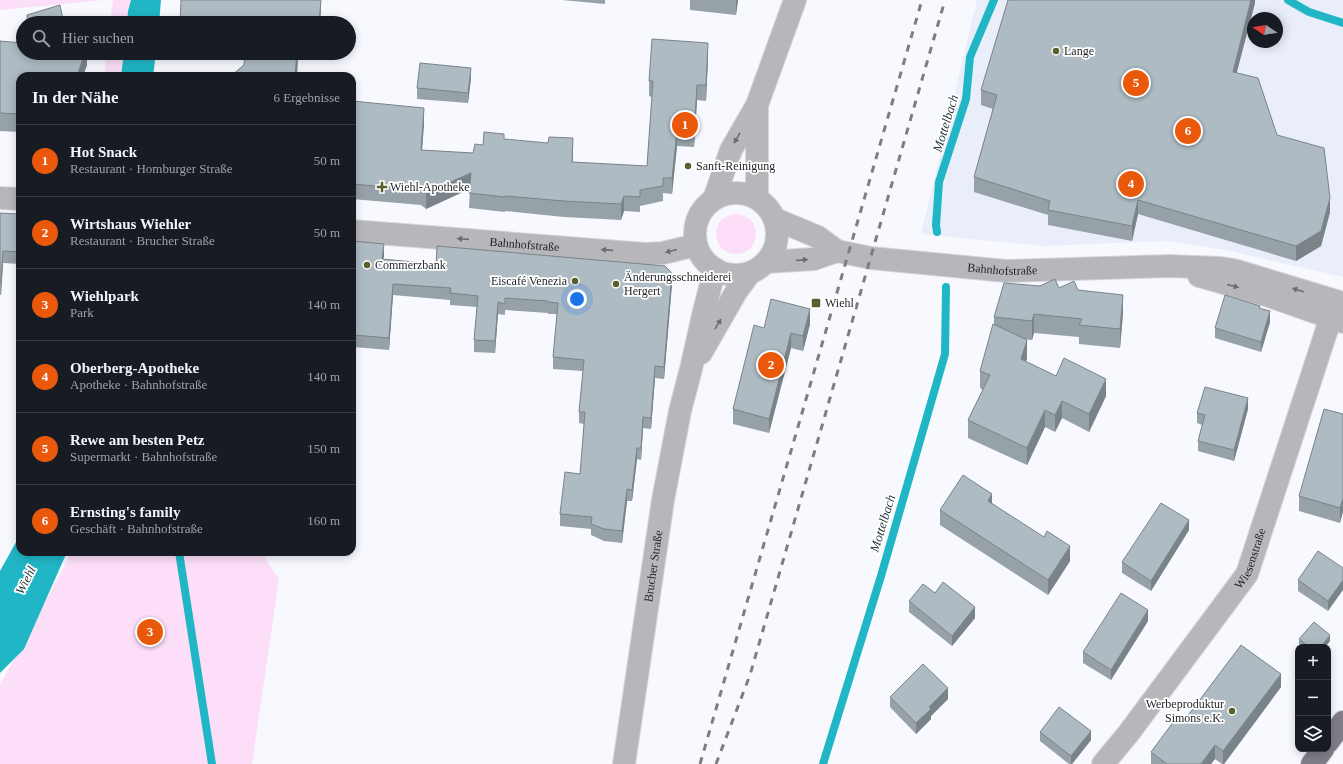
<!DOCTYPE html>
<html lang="de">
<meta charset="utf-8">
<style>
body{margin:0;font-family:"Times New Roman",serif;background:#20242c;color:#f1f3f6}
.controls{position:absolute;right:12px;bottom:12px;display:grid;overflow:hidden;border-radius:8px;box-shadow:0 2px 10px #0003}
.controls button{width:36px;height:36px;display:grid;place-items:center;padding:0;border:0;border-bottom:1px solid #363941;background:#171b24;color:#f1f3f6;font:20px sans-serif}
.compass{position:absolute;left:1247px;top:12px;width:36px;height:36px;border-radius:50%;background:#171b24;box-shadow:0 2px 10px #0003;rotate:282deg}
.you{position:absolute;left:577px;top:299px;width:14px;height:14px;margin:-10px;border:3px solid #fff;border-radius:50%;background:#1a73e8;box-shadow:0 0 0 6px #1a73e833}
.badge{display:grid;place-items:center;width:26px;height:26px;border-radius:50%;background:#ea580c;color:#fff;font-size:13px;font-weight:700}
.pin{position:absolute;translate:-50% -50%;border:2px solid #fff;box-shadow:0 1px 4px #0006}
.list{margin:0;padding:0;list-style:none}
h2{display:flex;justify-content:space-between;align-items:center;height:52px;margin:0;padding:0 16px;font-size:17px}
h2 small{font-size:13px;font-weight:400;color:#9ea1a6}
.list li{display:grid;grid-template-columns:26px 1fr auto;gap:12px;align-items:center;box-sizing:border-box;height:72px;padding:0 16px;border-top:1px solid #363941}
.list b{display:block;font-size:15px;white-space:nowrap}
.list p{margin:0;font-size:13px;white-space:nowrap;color:#9ea1a6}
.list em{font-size:13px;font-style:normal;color:#9ea1a6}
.icon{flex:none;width:22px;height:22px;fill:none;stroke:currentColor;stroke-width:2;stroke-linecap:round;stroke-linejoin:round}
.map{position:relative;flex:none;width:1343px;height:764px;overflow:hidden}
.search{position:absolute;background:#171b24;box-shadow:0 2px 10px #0003;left:16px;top:16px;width:340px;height:44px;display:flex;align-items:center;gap:10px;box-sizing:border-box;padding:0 14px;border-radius:22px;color:#9ea1a6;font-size:15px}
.panel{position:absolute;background:#171b24;box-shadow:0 2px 10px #0003;left:16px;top:72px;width:340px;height:484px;border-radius:12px}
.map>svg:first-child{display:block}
</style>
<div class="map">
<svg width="1343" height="764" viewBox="0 0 1343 764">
<rect width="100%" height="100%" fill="#f7f9ff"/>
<path fill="#e9eefa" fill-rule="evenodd" d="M977 0H1343V277L1225 250 1167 241 1045 246 921 234ZM1253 18H1277V42H1253Z"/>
<g fill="#fcdef9">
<path d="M0 0H104L0 10Z"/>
<path d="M113 0H131L128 11 127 23H110Z"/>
<path d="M107 53H124L121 76H104Z"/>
<circle cx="736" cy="234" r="20"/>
<path d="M72 552H261L279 579 252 764H0V685Z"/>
</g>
<g fill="#20b6c6">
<path d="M131 0H161L159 23H127L128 11Z"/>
<path d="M124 53H156L153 76H121Z"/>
<path d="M20 535V552H67L24 649 0 673V571Z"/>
</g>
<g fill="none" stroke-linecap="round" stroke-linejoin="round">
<g stroke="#20b6c6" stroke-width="8">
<path d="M1288 0 1309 12 1343 23"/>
<path d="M937 232 936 225 939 182 966 99 970 57 994 0"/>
<path d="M179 552 212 764"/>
<path d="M823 764 881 576 945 354 946 287"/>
</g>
<defs>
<g id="minor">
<path d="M775 219 818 237 837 251"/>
<path id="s1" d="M766 262 814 259 837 251 871 258 1006 271 1169 266 1221 268 1234 270 1343 303"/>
<path d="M1199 276 1269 296 1343 322"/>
<path d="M701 353 736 292 750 273"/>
<path id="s2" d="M624 764 663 500 680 411 691 369 704 311 715 269"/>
<path id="s3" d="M1103 764 1128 734 1247 574 1331 317"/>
</g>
<g id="tertiary">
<circle cx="736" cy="234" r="41"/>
<path d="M0 198 20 199"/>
<path d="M757 198V106"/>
<path d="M714 199 731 150 757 105 795 0"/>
<path id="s4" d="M352 231 645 254 663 253 696 245"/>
</g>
<g id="primary">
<path d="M1328 742 1343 722"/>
<path d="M1312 764 1323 749"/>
</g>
</defs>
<use href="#minor" stroke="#d4d6dc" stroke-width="24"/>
<use href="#tertiary" stroke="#d4d6dc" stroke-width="24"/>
<use href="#primary" stroke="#d4d6dc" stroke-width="24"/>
<use href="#minor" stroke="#b7b6bb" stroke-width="22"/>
<use href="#tertiary" stroke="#b7b6bb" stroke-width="22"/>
<use href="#primary" stroke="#807d87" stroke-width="22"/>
<g stroke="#7c7e83" stroke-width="3" stroke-dasharray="7 7" stroke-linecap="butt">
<path d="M700 764 922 0"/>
<path d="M716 764 750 675 945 0"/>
</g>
</g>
<g fill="#96a1a8">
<path d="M562 0H605V4Z"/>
<path d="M690 0H738L736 15 690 10Z"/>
<path d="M1255 0V3L1236 73 1277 135 1330 212 1321 246 1296 261 1138 214 1132 241 1048 225V215L974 192V177L993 109 981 105V90Z"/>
<path d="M0 41 87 53V65L83 76H20V132L0 131Z"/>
<path d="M245 53H315L311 57 298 56 297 76H231L244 65Z"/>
<path d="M708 58 706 101 697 100 694 147 677 146 672 194 663 193V201L640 206V212L624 211 621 220 564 217 505 211V212L469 208 470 189 426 209 421 205 352 199V101L424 123 422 150 473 153 483 145 504 139 573 154V162L647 166 652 97 649 96V81Z"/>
<path d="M471 78 468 103 417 99V88Z"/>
<path d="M0 213 20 214V264L3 263 1 295H0Z"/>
<path d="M352 241 384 256 383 260 672 284 664 379 655 378 651 429 643 428 641 460 637 459 632 501H627L622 543 604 541 591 535V529L560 526V514L580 474 584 424 579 423V412L583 371 553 369V357L557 314H548V313L505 310V315L498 314 495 353 474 352V340L477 307 450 305V300L393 295 389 350 354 347V341H352Z"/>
<path d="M1059 288 1078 290 1123 313 1120 348 1079 344V337L1034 333 1032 340 1023 339 1027 358 1026 362 1056 376 1106 396 1089 432 1062 418 1055 432 1045 427 1027 465 968 438V420L983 390 980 388V371L994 325V317Z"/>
<path d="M1260 308 1270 322 1261 352 1215 338V328Z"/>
<path d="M810 324 803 351 791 348 769 433 733 424V409L764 328Z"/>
<path d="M1248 409 1234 461 1198 451V441L1202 425 1197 423V413Z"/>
<path d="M1343 414 1340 523 1299 511V496Z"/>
<path d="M992 503 1070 561 1048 595 940 525V510Z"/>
<path d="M1189 530 1151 591 1122 573V562Z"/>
<path d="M1343 568 1328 611 1298 591V580Z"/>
<path d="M935 593 975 618 952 646 909 612V601Z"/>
<path d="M1148 621 1111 680 1083 663V652Z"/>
<path d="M1299 639 1330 641 1325 647H1303L1299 644Z"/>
<path d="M1281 687 1224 764H1222L1215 759 1211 764H1151V752L1183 722Z"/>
<path d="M890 697 948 699 931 716V719L916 734 890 707Z"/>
<path d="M1040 732 1091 740 1072 764H1069L1040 741Z"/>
</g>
<g fill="#7a8388">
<path d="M321 0V11L320 23H319Z"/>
<path d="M736 0H738L736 15Z"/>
<path d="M1251 0H1255V3L1233 87V72Z"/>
<path d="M708 43V58L706 101V85Z"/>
<path d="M85 53H87V65L83 76H77Z"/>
<path d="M297 53H298L297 76H295Z"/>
<path d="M311 53H315L311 57Z"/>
<path d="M471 68V78L468 103V93Z"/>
<path d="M697 85V100L694 147V132Z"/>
<path d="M424 108V123L421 165V150Z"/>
<path d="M677 131V146L672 194V178Z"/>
<path d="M573 138V154L572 177V162Z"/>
<path d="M471 173V188L426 209V193Z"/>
<path d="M624 196V211L621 220V204Z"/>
<path d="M1330 198V212L1321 246 1296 261V246Z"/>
<path d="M1138 200V214L1132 241V226Z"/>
<path d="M384 244V256L382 271V259Z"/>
<path d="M3 251V263L1 295V282Z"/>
<path d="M672 273V284L664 379V367Z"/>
<path d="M393 284V295L389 350V338Z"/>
<path d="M1123 295V313L1120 348V329Z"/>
<path d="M498 302V314L495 353V341Z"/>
<path d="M810 309V324L803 351V336Z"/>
<path d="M1270 311V322L1261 352V342Z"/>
<path d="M1034 314V333L1032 340V321Z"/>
<path d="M791 333V348L769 433V419Z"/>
<path d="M1027 340V358L1021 377V359Z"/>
<path d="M655 366V378L651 429V418Z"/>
<path d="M1106 379V396L1089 432V414Z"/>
<path d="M1248 398V409L1234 461V450Z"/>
<path d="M1062 401V418L1055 432V415Z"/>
<path d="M1045 410V427L1027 465V448Z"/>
<path d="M643 417V428L641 460V448Z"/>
<path d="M637 448V459L632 501V490Z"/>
<path d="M627 489V501L622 543V531Z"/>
<path d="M992 494V509L988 501Z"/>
<path d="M1343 498V512L1340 523V508Z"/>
<path d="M1189 520V530L1151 591V581Z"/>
<path d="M1070 546V561L1048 595V580Z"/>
<path d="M1343 580V590L1328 611V601Z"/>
<path d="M975 607V618L952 646V636Z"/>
<path d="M1148 610V621L1111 680V670Z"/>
<path d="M1330 635V641L1325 647H1321Z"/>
<path d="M1281 674V687L1224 764H1223V751Z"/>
<path d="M948 688V699L931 716V719L916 734V723L929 707Z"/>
<path d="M1091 731V740L1072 764H1071V756Z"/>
<path d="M1215 745V759L1211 764H1201Z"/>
</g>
<g fill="#aebbc3" stroke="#7a8388">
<path d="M181 0H321L319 23H180Z"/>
<path d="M1008 0H1251L1233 72 1258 78 1277 135 1324 148 1330 198 1321 231 1296 246 1138 200 1132 226 1048 210 1050 201 974 177 997 95 981 90Z"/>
<path d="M60 5 63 19 80 23H27V15Z"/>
<path d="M652 39 708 43 706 85H697L694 132 677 131 672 178H663V186L640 190V197L624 196 621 204 564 201 505 196V197L469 193 471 173 426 193 421 190 352 184V101L424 108 421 150 473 153 475 144 483 145 484 132 504 134V139L548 143 549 137 573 138 572 162 647 166 653 81H649Z"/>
<path d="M0 41 23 43V53H85L77 76H20V114L0 113Z"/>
<path d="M245 53H297L295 76H231L244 65Z"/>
<path d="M420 63 471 68 468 93 417 88Z"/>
<path d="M0 213 20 214V252L3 251 1 282H0Z"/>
<path d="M352 241 384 244 382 259 436 264 437 246 665 266 672 273 664 367 655 366 651 418 643 417 641 448H637L632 490 627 489 622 531 604 529 591 524 592 517 560 514 565 472 580 474 585 412H579L584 360 553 357 558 303 548 302V301L505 298V304L498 302 495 341 474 340 478 296 450 293 451 288 393 284 389 338 354 335 355 330 352 329Z"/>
<path d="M1055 279 1059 288 1074 281 1078 290 1123 295 1120 329 1079 325 1082 319 1034 314 1032 321 994 317 1004 283 1040 286Z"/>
<path d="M1225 295 1260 306 1259 308 1270 311 1261 342 1215 328Z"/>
<path d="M771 299 810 309 803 336 791 333 769 419 733 409 754 325 764 328Z"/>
<path d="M993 324 1027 340 1021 359 1056 376 1064 358 1106 379 1089 414 1062 401 1055 415 1045 410 1027 448 968 420 990 375 980 371Z"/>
<path d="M1205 387 1248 398 1234 450 1198 441 1205 415 1197 413Z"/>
<path d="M1324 409 1343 414V498L1340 508 1299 496Z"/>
<path d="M963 475 992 494 988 501 1044 537 1047 531 1070 546 1048 580 940 510Z"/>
<path d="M1161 503 1189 520 1151 581 1122 562Z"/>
<path d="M1318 551 1343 568V580L1328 601 1298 580Z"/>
<path d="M943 582 975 607 952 636 909 601 923 584 935 593Z"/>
<path d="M1121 593 1148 610 1111 670 1083 652Z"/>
<path d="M1314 622 1330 635 1321 647H1309L1299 639Z"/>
<path d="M1241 645 1281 674 1223 751 1215 745 1201 764H1167L1151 752 1177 717 1183 722Z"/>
<path d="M923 664 948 688 929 707 931 709 916 723 890 697Z"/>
<path d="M1059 707 1091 731 1071 756 1040 732Z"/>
</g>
<defs><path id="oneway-solid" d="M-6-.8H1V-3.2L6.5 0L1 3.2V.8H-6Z"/></defs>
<g fill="#6b6c70">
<use href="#oneway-solid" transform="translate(737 138) rotate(120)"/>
<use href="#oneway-solid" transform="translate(463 239) rotate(-176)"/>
<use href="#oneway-solid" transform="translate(607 250) rotate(-175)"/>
<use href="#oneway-solid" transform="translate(671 251) rotate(166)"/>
<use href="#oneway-solid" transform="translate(802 260) rotate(-5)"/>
<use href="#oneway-solid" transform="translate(1233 286) rotate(15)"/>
<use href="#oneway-solid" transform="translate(1298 290) rotate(-163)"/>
<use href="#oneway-solid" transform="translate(718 324) rotate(-59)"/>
</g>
<g fill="#595f2d" stroke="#fff" stroke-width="1.5">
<circle cx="1056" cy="51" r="4"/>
<circle cx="688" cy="166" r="4"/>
<path d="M380 181h4v4h4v4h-4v4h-4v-4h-4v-4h4z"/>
<circle cx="367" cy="265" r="4"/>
<circle cx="575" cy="281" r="4"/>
<circle cx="616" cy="284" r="4"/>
<rect x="811" y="298" width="10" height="10" rx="2"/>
<circle cx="1232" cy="711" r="4"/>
</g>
<g text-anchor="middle" stroke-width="3.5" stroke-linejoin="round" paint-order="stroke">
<g font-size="12" fill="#1f2125" stroke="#fff" text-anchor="start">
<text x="1064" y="55">Lange</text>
<text x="696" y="170">Sanft-Reinigung</text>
<text x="390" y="191">Wiehl-Apotheke</text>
<text x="375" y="269">Commerzbank</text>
<text x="624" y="281">Änderungsschneiderei<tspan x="624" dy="14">Hergert</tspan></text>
<text x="567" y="285" text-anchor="end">Eiscafé Venezia</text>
<text x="825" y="307">Wiehl</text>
<text x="1224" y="708" text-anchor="end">Werbeproduktur<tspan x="1224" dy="14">Simons e.K.</tspan></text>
</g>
<g font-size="12" fill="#1f2125" stroke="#fff">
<text dy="4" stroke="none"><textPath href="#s4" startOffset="173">Bahnhofstraße</textPath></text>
<text dy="4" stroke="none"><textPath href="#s1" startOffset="239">Bahnhofstraße</textPath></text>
<text dy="4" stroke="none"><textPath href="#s3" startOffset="254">Wiesenstraße</textPath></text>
<text dy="4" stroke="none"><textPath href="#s2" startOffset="200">Brucher Straße</textPath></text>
</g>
<g font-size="13" font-style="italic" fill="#1f3639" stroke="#fff">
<text transform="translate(945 123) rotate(-73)" y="5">Mottelbach</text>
<text transform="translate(882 523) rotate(-73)" y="5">Mottelbach</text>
<text transform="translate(25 580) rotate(-63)" y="5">Wiehl</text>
</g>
</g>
</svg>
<div class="controls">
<button>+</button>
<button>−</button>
<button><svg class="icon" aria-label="layers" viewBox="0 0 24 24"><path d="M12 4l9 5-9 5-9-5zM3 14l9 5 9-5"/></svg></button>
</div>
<svg class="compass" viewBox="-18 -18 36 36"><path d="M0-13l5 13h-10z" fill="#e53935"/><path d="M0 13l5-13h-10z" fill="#9ea1a6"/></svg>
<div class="you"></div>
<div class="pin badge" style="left:685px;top:125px">1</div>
<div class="pin badge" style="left:771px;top:365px">2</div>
<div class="pin badge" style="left:150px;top:632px">3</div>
<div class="pin badge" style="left:1131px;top:184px">4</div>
<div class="pin badge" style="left:1136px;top:83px">5</div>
<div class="pin badge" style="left:1188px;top:131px">6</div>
<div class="search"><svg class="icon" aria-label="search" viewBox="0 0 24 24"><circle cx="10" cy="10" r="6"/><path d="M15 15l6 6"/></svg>Hier suchen</div>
<section class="panel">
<h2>In der Nähe<small>6 Ergebnisse</small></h2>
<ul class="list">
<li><span class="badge">1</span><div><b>Hot Snack</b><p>Restaurant · Homburger Straße</p></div><em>50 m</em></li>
<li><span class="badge">2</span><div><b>Wirtshaus Wiehler</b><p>Restaurant · Brucher Straße</p></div><em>50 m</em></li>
<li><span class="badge">3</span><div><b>Wiehlpark</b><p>Park</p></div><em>140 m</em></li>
<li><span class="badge">4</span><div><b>Oberberg-Apotheke</b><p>Apotheke · Bahnhofstraße</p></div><em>140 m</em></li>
<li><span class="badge">5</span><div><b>Rewe am besten Petz</b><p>Supermarkt · Bahnhofstraße</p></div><em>150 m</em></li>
<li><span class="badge">6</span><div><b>Ernsting's family</b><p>Geschäft · Bahnhofstraße</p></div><em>160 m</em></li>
</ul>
</section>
</div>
